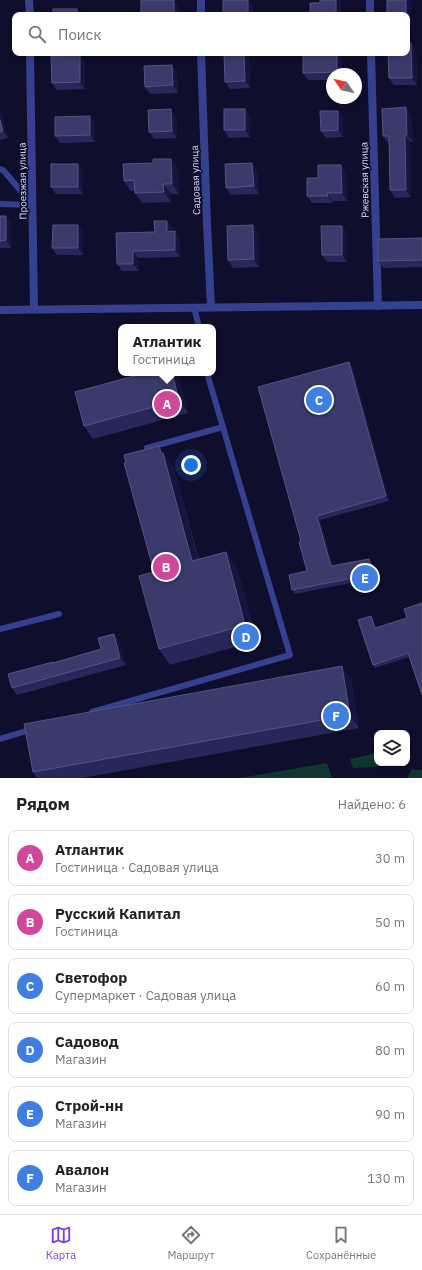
<!DOCTYPE html>
<html lang="ru">
<meta charset="utf-8">
<style>
body{margin:0;font-family:"IBM Plex Sans",sans-serif;background:#f6f6f6;color:#202124}
.controls{position:absolute;right:12px;bottom:12px;display:grid;overflow:hidden;border-radius:8px;box-shadow:0 2px 10px #0003}
.controls button{width:36px;height:36px;display:grid;place-items:center;padding:0;border:0;border-bottom:1px solid #e0e0e0;background:#fff;color:#202124;font:20px sans-serif}
.compass{position:absolute;left:326px;top:68px;width:36px;height:36px;border-radius:50%;background:#fff;box-shadow:0 2px 10px #0003;rotate:304deg}
.you{position:absolute;left:191px;top:465px;width:14px;height:14px;margin:-10px;border:3px solid #fff;border-radius:50%;background:#1a73e8;box-shadow:0 0 0 6px #1a73e833}
.badge{display:grid;place-items:center;width:26px;height:26px;border-radius:50%;background:#7c3aed;color:#fff;font-size:13px;font-weight:700}
.pin{position:absolute;translate:-50% -50%;border:2px solid #fff;box-shadow:0 1px 4px #0006}
.popup{position:absolute;left:118px;top:324px;width:98px;height:52px;box-sizing:border-box;display:grid;place-content:center;border-radius:8px;background:#fff;filter:drop-shadow(0 1px 3px #0005);font-size:13px;white-space:nowrap;color:#757577}
.popup b{font-size:15px;color:#202124}
.popup::after{content:'';position:absolute;left:50%;top:100%;margin-left:-8px;border:8px solid transparent;border-top-color:#fff}
.list{margin:0;padding:0;list-style:none}
h2{display:flex;justify-content:space-between;align-items:center;height:52px;margin:0;padding:0 16px;font-size:17px}
h2 small{font-size:13px;font-weight:400;color:#757577}
.list li{display:grid;grid-template-columns:26px 1fr auto;gap:12px;align-items:center;box-sizing:border-box;height:56px;margin:0 8px 8px;padding:0 8px;border:1px solid #e0e0e0;border-radius:8px}
.list b{display:block;font-size:15px;white-space:nowrap}
.list p{margin:0;font-size:13px;white-space:nowrap;color:#757577}
.list em{font-size:13px;font-style:normal;color:#757577}
.icon{flex:none;width:22px;height:22px;fill:none;stroke:currentColor;stroke-width:2;stroke-linecap:round;stroke-linejoin:round}
.map{position:relative;flex:none;width:422px;height:778px;overflow:hidden}
.search{position:absolute;background:#fff;box-shadow:0 2px 10px #0003;left:12px;right:12px;top:12px;height:44px;display:flex;align-items:center;gap:10px;box-sizing:border-box;padding:0 14px;border-radius:8px;color:#757577;font-size:15px}
.sheet{height:436px;background:#fff}
nav{display:flex;justify-content:space-around;align-items:center;box-sizing:border-box;height:56px;border-top:1px solid #e0e0e0;background:#fff;font-size:11px;color:#757577}
nav a{display:grid;justify-items:center;gap:2px}
nav .on{color:#7c3aed}
.map>svg:first-child{display:block}
</style>
<div class="map">
<svg width="422" height="778" viewBox="0 0 422 778">
<rect width="100%" height="100%" fill="#0f0e2c"/>
<g fill="#11362f">
<path d="M377 753V763H378L377 767 353 768 350 759Z"/>
<path d="M327 763 332 778H240Z"/>
<path d="M412 769 422 770V778H407Z"/>
</g>
<g fill="none" stroke-linecap="round" stroke-linejoin="round">
<g stroke="#35408f" stroke-width="6">
<path d="M0 169 3 170 33 205"/>
<path d="M0 204 33 205"/>
<path d="M194 307 199 327"/>
<path d="M147 448 223 427"/>
<path d="M0 629 59 614"/>
<path d="M92 712 290 655 207 373"/>
<path d="M0 739 33 729"/>
</g>
<g stroke="#35408f" stroke-width="8">
<path d="M29 0 30 15"/>
<path d="M201 0V15"/>
<path d="M370 0V15"/>
<path d="M30 53 34 309"/>
<path d="M201 53 207 224 211 307"/>
<path d="M371 53 378 306"/>
<path d="M0 310 422 305"/>
</g>
</g>
<g fill="#28275a">
<path d="M387 0H411V22H407V15Z"/>
<path d="M411 43 416 50 417 85H394L389 78Z"/>
<path d="M337 54 342 61V74H332V80H308L303 73Z"/>
<path d="M249 55 250 88 230 89 225 82Z"/>
<path d="M85 62V89L57 90 52 83Z"/>
<path d="M177 72 178 93 150 94 145 87Z"/>
<path d="M0 112 8 138 0 140Z"/>
<path d="M411 115 413 142H410L411 197 395 198 390 190 389 143H388L383 136Z"/>
<path d="M90 116 95 123V142L60 143 55 136Z"/>
<path d="M176 116 177 138 154 139 149 132Z"/>
<path d="M250 116V137L229 138 224 130Z"/>
<path d="M343 118V137L326 138 321 131Z"/>
<path d="M171 159 178 169 179 194H171V202L142 203 135 193V191H131L124 181 153 163Z"/>
<path d="M341 165 346 172 347 201H333V203H312L307 196 318 178Z"/>
<path d="M257 170 259 194 231 195 226 188Z"/>
<path d="M83 171V194H56L51 187Z"/>
<path d="M0 216H6L11 223V248H0Z"/>
<path d="M167 221 172 228V231H175L180 239V257L138 258 139 271H122L117 264Z"/>
<path d="M78 225 83 232V255H57L52 248Z"/>
<path d="M342 226 347 234V262H327L322 255Z"/>
<path d="M258 232 259 267 233 268 228 260Z"/>
<path d="M422 238V267L383 268 378 261Z"/>
<path d="M349 362 352 366 389 501 320 520 333 566 372 563 376 578 295 594 292 590 307 571 301 541Z"/>
<path d="M145 373H175L179 379 188 413 93 439 84 426Z"/>
<path d="M170 462 171 464 174 469 199 559 226 552 237 568 257 641 170 665 159 649 154 572Z"/>
<path d="M371 616 373 619 376 628 407 618 409 657 375 668 373 665Z"/>
<path d="M119 641 126 665 17 695 12 688 53 662 54 663 101 649Z"/>
<path d="M351 679 359 728 82 778H37L33 772Z"/>
</g>
<g fill="#161540">
<path d="M174 0 179 7V15H174Z"/>
<path d="M248 0 253 6V15H248Z"/>
<rect x="336" y="0" width="5" height="15"/>
<path d="M406 0H411V22L406 15Z"/>
<path d="M77 9 81 15H77Z"/>
<path d="M411 43 416 50 417 85 412 78Z"/>
<path d="M244 53H248L249 55 250 88 245 81Z"/>
<path d="M337 54 342 61V74H338L337 72Z"/>
<path d="M80 55 85 62V89L80 82Z"/>
<path d="M172 65 177 72 178 93 173 85Z"/>
<path d="M406 107 411 115 413 142 407 135Z"/>
<path d="M171 109 176 116 177 138 172 131Z"/>
<path d="M245 109 250 116V137L245 130Z"/>
<path d="M338 111 343 118V137L338 130Z"/>
<path d="M0 112 8 138 3 131 0 120Z"/>
<path d="M90 116 95 123V142L90 135Z"/>
<path d="M405 135 410 142 411 197 406 190Z"/>
<path d="M171 159 178 169 179 194 172 184Z"/>
<path d="M252 163 257 170 259 194 254 186Z"/>
<path d="M78 164 83 171V194L78 187Z"/>
<path d="M341 165 346 172 347 201 342 193Z"/>
<path d="M163 184 171 194V202L164 192Z"/>
<path d="M327 193 333 201V203L328 196Z"/>
<path d="M6 216 11 223V248L6 240Z"/>
<path d="M167 221 172 228V239L167 232Z"/>
<path d="M78 225 83 232V255L78 248Z"/>
<path d="M253 225 258 232 259 267 254 259Z"/>
<path d="M342 226 347 234V262L342 255Z"/>
<path d="M175 231 180 239V257L175 250Z"/>
<path d="M133 251 138 258 139 271 133 264Z"/>
<path d="M349 362 352 366 389 501 386 496Z"/>
<path d="M172 373H175L179 379 188 413 179 400Z"/>
<path d="M159 446 170 462 171 464 174 469 203 577 192 561Z"/>
<path d="M317 516 320 520 334 570 331 566Z"/>
<path d="M226 552 237 568 257 641 245 625Z"/>
<path d="M369 559 372 563 376 578 373 574Z"/>
<path d="M371 616 373 619 378 632 375 628Z"/>
<path d="M114 634 119 641 126 665 120 658Z"/>
<path d="M342 666 351 679 359 728 350 715Z"/>
</g>
<g fill="#3b3a6c" stroke="#545383">
<rect x="141" y="0" width="33" height="15"/>
<rect x="223" y="0" width="25" height="15"/>
<path d="M320 0H336V15H310V3H320Z"/>
<rect x="387" y="0" width="19" height="15"/>
<rect x="53" y="9" width="24" height="6"/>
<path d="M407 43H411L412 78H389L388 53H407Z"/>
<path d="M224 53H244L245 81 225 82Z"/>
<path d="M303 54H337V72L303 73Z"/>
<path d="M80 55V82L52 83 51 56Z"/>
<path d="M172 65 173 85 145 87 144 66Z"/>
<path d="M406 107 407 135H405L406 190H390L389 136H383L382 109Z"/>
<path d="M171 109 172 131 149 132 148 110Z"/>
<rect x="224" y="109" width="21" height="21"/>
<path d="M320 111H338V130L321 131Z"/>
<path d="M90 116V135L55 136V117Z"/>
<path d="M0 120 3 131 0 132Z"/>
<path d="M153 159H171L172 184H163L164 192 135 193 134 180 124 181 123 164 153 163Z"/>
<path d="M252 163 254 186 226 188 225 164Z"/>
<rect x="51" y="164" width="27" height="23"/>
<path d="M318 165H341L342 193H327L328 196H307V178H318Z"/>
<path d="M0 216H6V240L0 241Z"/>
<path d="M154 221H167V232L175 231V250L133 251V264H117L116 233 155 232Z"/>
<path d="M53 225H78V248H52Z"/>
<path d="M253 225 254 259 228 260 227 226Z"/>
<path d="M321 226H342V255H322Z"/>
<path d="M422 238V260L378 261V239Z"/>
<path d="M349 362 386 496 317 516 331 566 369 559 373 574 292 590 289 575 307 571 299 542 301 541 258 387Z"/>
<path d="M145 373H172L179 400 84 426 75 392Z"/>
<path d="M159 446 161 453H163L192 561 226 552 245 625 159 649 139 576 154 572 124 463H126L124 455Z"/>
<path d="M422 603V695L408 653 373 665 358 620 371 616 375 628 407 618 404 609Z"/>
<path d="M114 634 120 658 12 688 8 674 53 662V663L101 649 98 638Z"/>
<path d="M342 666 350 715 33 772 24 724Z"/>
</g>
<g text-anchor="middle" stroke-width="3.5" stroke-linejoin="round" paint-order="stroke">
<g font-size="10" fill="#d9dbff" stroke="#0f0e2c">
<text transform="translate(195 180) rotate(-92)" y="4">Садовая улица</text>
<text transform="translate(364 180) rotate(-91)" y="4">Ржевская улица</text>
<text transform="translate(22 181) rotate(-91)" y="4">Проезжая улица</text>
</g>
</g>
</svg>
<div class="controls">
<button><svg class="icon" aria-label="layers" viewBox="0 0 24 24"><path d="M12 4l9 5-9 5-9-5zM3 14l9 5 9-5"/></svg></button>
</div>
<svg class="compass" viewBox="-18 -18 36 36"><path d="M0-13l5 13h-10z" fill="#e53935"/><path d="M0 13l5-13h-10z" fill="#757577"/></svg>
<div class="you"></div>
<div class="pin badge" style="left:167px;top:404px;background:#d1479c">A</div>
<div class="popup"><b>Атлантик</b>Гостиница</div>
<div class="pin badge" style="left:166px;top:567px;background:#d1479c">B</div>
<div class="pin badge" style="left:319px;top:400px;background:#3f7fe0">C</div>
<div class="pin badge" style="left:246px;top:637px;background:#3f7fe0">D</div>
<div class="pin badge" style="left:365px;top:578px;background:#3f7fe0">E</div>
<div class="pin badge" style="left:336px;top:716px;background:#3f7fe0">F</div>
<div class="search"><svg class="icon" aria-label="search" viewBox="0 0 24 24"><circle cx="10" cy="10" r="6"/><path d="M15 15l6 6"/></svg>Поиск</div>
</div>
<section class="sheet">
<h2>Рядом<small>Найдено: 6</small></h2>
<ul class="list">
<li><span class="badge" style="background:#d1479c">A</span><div><b>Атлантик</b><p>Гостиница · Садовая улица</p></div><em>30 m</em></li>
<li><span class="badge" style="background:#d1479c">B</span><div><b>Русский Капитал</b><p>Гостиница</p></div><em>50 m</em></li>
<li><span class="badge" style="background:#3f7fe0">C</span><div><b>Светофор</b><p>Супермаркет · Садовая улица</p></div><em>60 m</em></li>
<li><span class="badge" style="background:#3f7fe0">D</span><div><b>Садовод</b><p>Магазин</p></div><em>80 m</em></li>
<li><span class="badge" style="background:#3f7fe0">E</span><div><b>Строй-нн</b><p>Магазин</p></div><em>90 m</em></li>
<li><span class="badge" style="background:#3f7fe0">F</span><div><b>Авалон</b><p>Магазин</p></div><em>130 m</em></li>
</ul>
</section>
<nav>
<a class="on"><svg class="icon" aria-label="map" viewBox="0 0 24 24"><path d="M3 6l6-2 6 2 6-2v14l-6 2-6-2-6 2zM9 4v14M15 6v14"/></svg>Карта</a>
<a><svg class="icon" aria-label="directions" viewBox="0 0 24 24"><path d="M12 3l9 9-9 9-9-9zM9 14v-3h6M13 9l2 2-2 2"/></svg>Маршрут</a>
<a><svg class="icon" aria-label="saved" viewBox="0 0 24 24"><path d="M7 4h10v16l-5-4-5 4z"/></svg>Сохранённые</a>
</nav>
